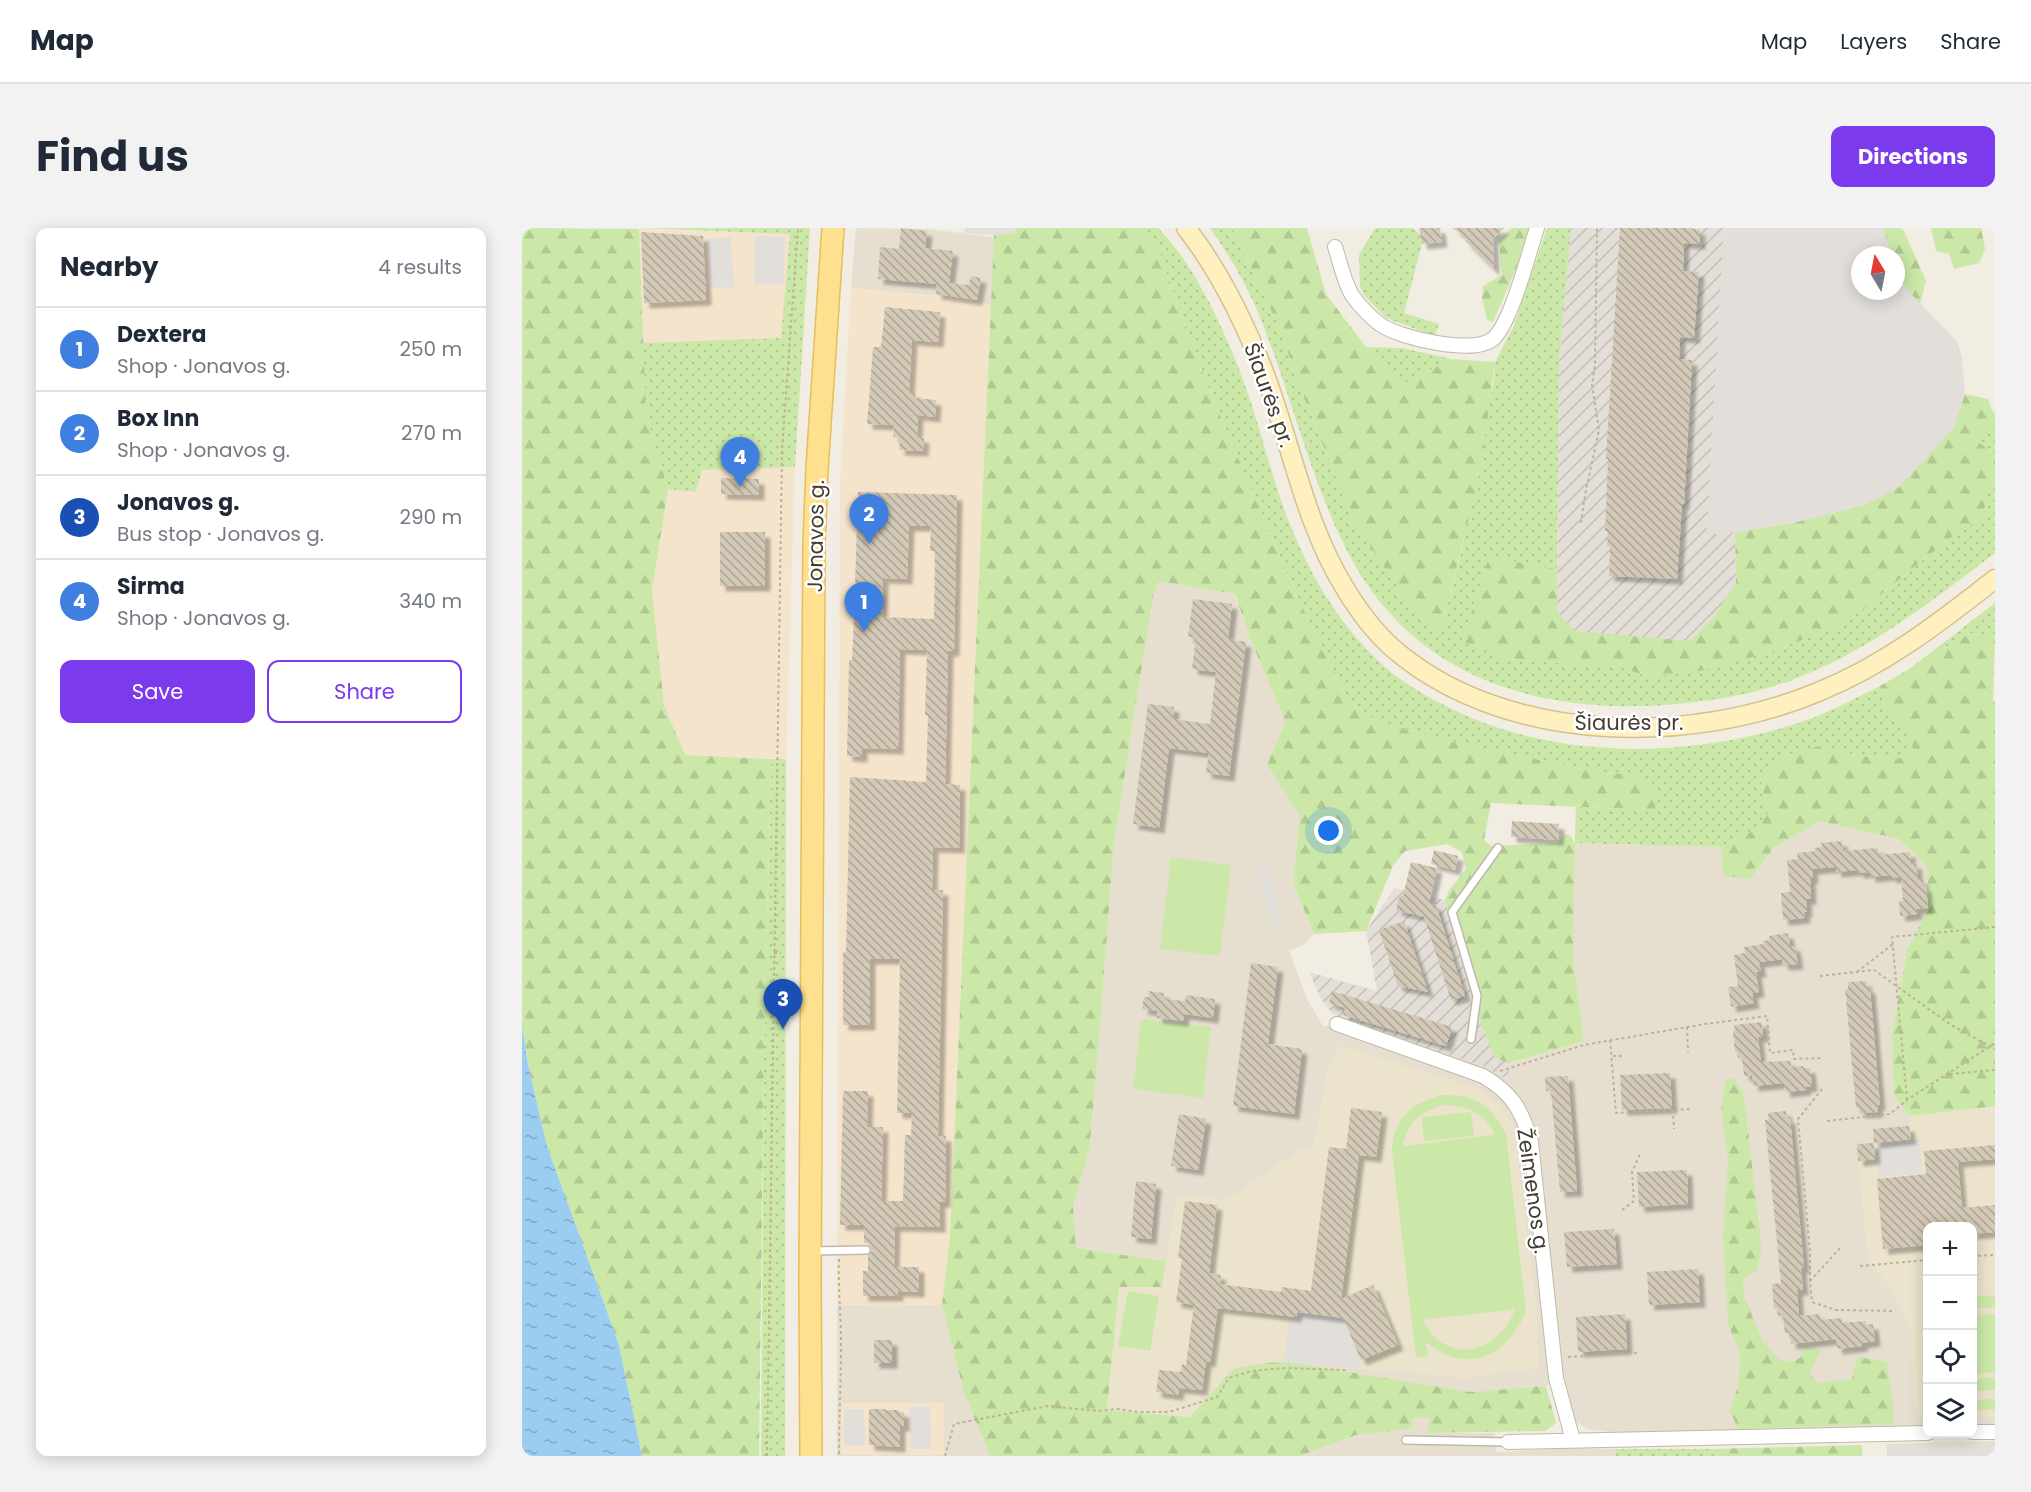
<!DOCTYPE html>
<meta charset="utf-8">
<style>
body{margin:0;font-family:Poppins,sans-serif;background:#f2f2f3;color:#1f2937}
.controls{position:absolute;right:18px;bottom:18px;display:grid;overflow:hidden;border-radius:12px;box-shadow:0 3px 15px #0003}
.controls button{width:54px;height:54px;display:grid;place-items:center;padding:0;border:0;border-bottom:2px solid #e0e1e3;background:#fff;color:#1f2937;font:30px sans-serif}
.compass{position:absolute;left:1329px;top:18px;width:54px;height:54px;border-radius:50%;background:#fff;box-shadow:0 3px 15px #0003;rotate:350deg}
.you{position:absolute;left:807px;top:603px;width:21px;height:21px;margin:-15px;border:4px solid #fff;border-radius:50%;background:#1a73e8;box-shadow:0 0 0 9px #1a73e833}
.badge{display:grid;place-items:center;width:39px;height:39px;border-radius:50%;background:#7c3aed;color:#fff;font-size:20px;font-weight:700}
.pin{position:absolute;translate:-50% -50px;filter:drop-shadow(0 2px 3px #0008)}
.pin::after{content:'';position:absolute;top:32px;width:21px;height:18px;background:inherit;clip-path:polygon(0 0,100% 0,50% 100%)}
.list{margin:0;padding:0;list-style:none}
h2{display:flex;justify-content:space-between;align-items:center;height:78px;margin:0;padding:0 24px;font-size:26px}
h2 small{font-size:20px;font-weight:400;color:#747a83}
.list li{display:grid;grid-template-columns:39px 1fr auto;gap:18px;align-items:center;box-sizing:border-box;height:84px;padding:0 24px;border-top:2px solid #e0e1e3}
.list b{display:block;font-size:22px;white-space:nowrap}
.list p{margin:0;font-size:20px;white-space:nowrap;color:#747a83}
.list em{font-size:20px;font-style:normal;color:#747a83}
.actions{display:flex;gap:12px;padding:18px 24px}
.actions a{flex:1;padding:14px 0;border:2px solid #7c3aed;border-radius:12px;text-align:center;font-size:21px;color:#7c3aed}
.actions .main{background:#7c3aed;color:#fff}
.icon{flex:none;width:33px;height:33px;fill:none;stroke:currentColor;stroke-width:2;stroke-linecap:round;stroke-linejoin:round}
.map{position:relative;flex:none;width:1473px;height:1228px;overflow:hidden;border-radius:12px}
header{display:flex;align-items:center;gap:36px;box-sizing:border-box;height:84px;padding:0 30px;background:#fff;border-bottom:2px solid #e0e1e3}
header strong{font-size:28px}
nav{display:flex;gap:33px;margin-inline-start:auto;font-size:21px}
.intro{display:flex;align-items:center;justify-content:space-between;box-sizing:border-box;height:144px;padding:0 36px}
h1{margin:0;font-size:42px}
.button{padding:15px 27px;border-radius:12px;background:#7c3aed;color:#fff;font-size:21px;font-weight:700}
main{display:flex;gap:36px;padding:0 36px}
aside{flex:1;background:#fff;border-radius:12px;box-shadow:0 3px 15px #0003}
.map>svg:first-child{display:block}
</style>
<header>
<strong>Map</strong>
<nav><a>Map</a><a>Layers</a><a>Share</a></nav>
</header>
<div class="intro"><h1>Find us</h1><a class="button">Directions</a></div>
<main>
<aside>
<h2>Nearby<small>4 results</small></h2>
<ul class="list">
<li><span class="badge" style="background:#3f7fe0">1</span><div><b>Dextera</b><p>Shop · Jonavos g.</p></div><em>250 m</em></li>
<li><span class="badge" style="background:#3f7fe0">2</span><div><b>Box Inn</b><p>Shop · Jonavos g.</p></div><em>270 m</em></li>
<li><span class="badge" style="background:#1a4fb4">3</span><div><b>Jonavos g.</b><p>Bus stop · Jonavos g.</p></div><em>290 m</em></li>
<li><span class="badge" style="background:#3f7fe0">4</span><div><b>Sirma</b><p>Shop · Jonavos g.</p></div><em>340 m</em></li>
</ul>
<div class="actions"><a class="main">Save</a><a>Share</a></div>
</aside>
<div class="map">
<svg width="1473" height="1228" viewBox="0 0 1473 1228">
<defs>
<pattern id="industrial-furrows" width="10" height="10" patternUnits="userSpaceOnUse" patternTransform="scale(1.5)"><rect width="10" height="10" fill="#e3ded7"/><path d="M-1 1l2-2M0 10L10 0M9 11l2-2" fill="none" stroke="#c4bfb9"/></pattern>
<pattern id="grass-dots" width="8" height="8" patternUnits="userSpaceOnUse" patternTransform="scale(1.5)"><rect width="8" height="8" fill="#cbe8a9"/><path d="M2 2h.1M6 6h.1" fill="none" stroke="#b0c892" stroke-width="1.8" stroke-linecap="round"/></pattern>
<pattern id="forest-firs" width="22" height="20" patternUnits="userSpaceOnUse" patternTransform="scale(1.5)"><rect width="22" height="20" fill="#cbe8a9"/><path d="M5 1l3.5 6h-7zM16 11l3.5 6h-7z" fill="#b0c892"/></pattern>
<pattern id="water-ripples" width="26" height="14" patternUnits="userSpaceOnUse" patternTransform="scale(1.5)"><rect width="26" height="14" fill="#9bcdf1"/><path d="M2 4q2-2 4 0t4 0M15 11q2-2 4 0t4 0" fill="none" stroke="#80a8c4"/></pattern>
<pattern id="building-back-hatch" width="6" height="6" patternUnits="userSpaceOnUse" patternTransform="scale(1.5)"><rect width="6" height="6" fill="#d3c9b7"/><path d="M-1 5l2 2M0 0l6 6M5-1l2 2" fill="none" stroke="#ada495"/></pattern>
<filter id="shadow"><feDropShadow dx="5.5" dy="5.5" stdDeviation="1.5" flood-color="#0004"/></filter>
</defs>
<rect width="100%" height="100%" fill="#f2ede2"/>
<g fill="#e6dfd0">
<path d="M334 0 405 1 472 9 469 77 440 70 329 60Z"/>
<path d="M637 352 712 366 727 407 763 494 745 537 778 587 771 655 792 706 780 718 767 722 785 771 801 798 826 796 961 838 984 851 990 835 1062 813 1051 729 1053 615 1198 619 1202 647 1228 651 1252 620 1297 593 1377 611 1405 638 1406 682 1385 722 1370 807 1372 869 1388 888 1473 878V1196H1451L1450 998H1406L1405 1198 1094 1205 1065 1201 1053 1193 1040 1151 1024 1158 949 1164 767 1134 711 1141 668 1189 644 1033 554 1020 551 978 567 923 574 851 592 615 631 369Z"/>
<path d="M315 1077H420L442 1163 468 1228H315Z"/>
<path d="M891 1190H908L907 1205H973L974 1224 1051 1220 1094 1221V1228H778L834 1207 889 1201Z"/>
<path d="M1473 1213V1228H1365V1216Z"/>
</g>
<g fill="#f5e4cc">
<path d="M117 1 269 6 260 110 120 115Z"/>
<path d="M329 60 440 70 469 77 428 1008 420 1077H315L318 257Z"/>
<path d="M253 238 273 239 264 531 163 527 142 477 130 362 146 261 174 264 180 242Z"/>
<rect x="319" y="1175" width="103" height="52"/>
</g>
<g fill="url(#industrial-furrows)">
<path d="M1049 0H1202L1185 304 1189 306 1213 304 1214 355 1192 389 1168 413 1053 404 1035 384 1037 132Z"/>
<path d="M872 660 923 672 961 801 973 830 990 835 984 851 961 838 826 795 809 784 799 771 787 744 855 763 844 703Z"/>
</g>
<g fill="#ebe3cb">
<path d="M819 817 956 861 979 877 992 899 1014 1077 1017 1140 945 1150 767 1134 743 1135 711 1141 668 1189 585 1182 597 1058H640L655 966 704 972 782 919 791 920 807 835Z"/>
<path d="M1473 878V1190H1451L1450 998H1406L1405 1190 1394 1191 1388 1099 1368 1059 1346 1032 1336 933 1353 931 1352 915 1388 911V888Z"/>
</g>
<g fill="url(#grass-dots)">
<path d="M116 0H288L273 239 180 242 174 264 146 261 124 186 120 115 259 110 268 6Z"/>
<path d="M618 0H636C658 22 674 49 688 76 705 110 720 145 731 181 745 225 756 271 775 313 797 363 827 409 870 445 884 456 898 464 914 473 1026 534 1169 533 1288 491 1312 482 1335 469 1358 458L1363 485 1384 501 1391 520 1376 531 1338 528 1297 518 1238 547 1246 585 1235 601 1198 619 1053 615 1054 579 1133 582 1115 548 1061 541 921 512 851 491 825 470 774 366 691 171 654 72 634 14Z"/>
<path d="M688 0H710L758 101 779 162 831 292 919 404 940 320 972 151 973 134 992 98 1025 0H1049L1037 132 1035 341 967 329 940 413 985 431 1098 439 1127 449 1248 424 1321 397 1427 311 1461 289 1465 266 1473 252V325C1411 372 1351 420 1278 449 1238 465 1197 472 1154 476 1025 488 898 454 831 334 791 261 773 179 743 102 730 66 710 31 688 0Z"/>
<path d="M853 0H891L898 7 900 16 882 85 917 96 913 108 864 90 843 68 838 58 837 27Z"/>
<path d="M844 119 880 120 930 131 879 157Z"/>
<path d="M1466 196 1473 201V227L1453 211Z"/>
<path d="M1473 375V410L1448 405 1386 442Z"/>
<path d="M249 531H264L263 1228H239L242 820Z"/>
<path d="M1094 1221H1191L1192 1228H1094Z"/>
</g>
<g fill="url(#forest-firs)">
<path d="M0 0 117 1 124 186 146 261 130 362 142 477 163 527 249 531 242 820 237 1228H120L97 1117 25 918 6 837 0 798Z"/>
<path d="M494 0H618L634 14 654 72 691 171 774 366 825 470 851 491 921 512 1061 541 1115 548 1134 557 1133 582 969 575 962 612 969 618 1036 615 1042 606 1048 607 1053 615 1051 729 1062 813 988 835 973 830 961 801 923 672 928 661 944 641 940 624 925 616 883 623 871 638 844 703 792 706 771 655 778 587 745 537 763 494 727 407 713 366 637 353 631 369 592 615 574 851 567 923 551 978 554 1020 644 1033 640 1059H597L585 1182 668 1189 711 1141 743 1135 767 1134 949 1164 1024 1158 1034 1195 1023 1203 906 1205 907 1190H891L889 1201 834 1207 778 1228H468L442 1164 420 1077 428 1008 472 7 493 5Z"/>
<path d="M710 0H785L804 66 844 119 879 157 930 131 973 134 959 239 919 404 883 370 831 292 779 162 758 101Z"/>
<path d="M989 0H1007L994 41 971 94 965 92 960 70 961 58 980 47 977 13Z"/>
<path d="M1361 0H1379L1382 3 1404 53 1398 76C1382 59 1374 52 1374 27H1369Z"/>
<path d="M1409 0H1459L1463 21 1457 35 1432 41 1427 26 1414 23Z"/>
<path d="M1443 166 1466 171 1471 184 1473 185V201L1466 197 1453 211 1473 227V252L1465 266 1461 289 1427 311 1321 397 1248 424 1178 443 1127 449 1098 439 985 431 940 413 967 329 1035 341V384L1053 403 1168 413 1192 389 1214 355 1213 304 1270 295 1343 277 1431 201Z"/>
<path d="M1448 405 1473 410 1471 473 1473 475V878L1388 888 1372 869 1370 807 1385 722 1406 682 1405 638 1377 611 1297 593 1252 620 1228 651 1202 648 1198 619 1235 601 1246 585 1238 547 1256 529 1297 518 1338 528 1376 531 1391 520 1384 501 1363 485 1358 458Z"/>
<path d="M1212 850 1222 867 1240 1023 1234 1043 1221 1051 1222 1068 1241 1114 1259 1133 1271 1134 1279 1129 1282 1118 1300 1122 1287 1144 1295 1155 1330 1151 1335 1129 1365 1134 1372 1184 1371 1196 1216 1201 1208 1183 1217 1155 1218 1125 1206 1096 1201 1006 1206 933 1199 878 1204 852Z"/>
<path d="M1340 1217V1228H1192L1191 1221Z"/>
</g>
<g fill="#cbe8a9" fill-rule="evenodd">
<path d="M649 629 709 637 698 728 638 721Z"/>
<path d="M619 791 689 799 681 870 611 861Z"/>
<path d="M920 867C952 866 970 877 984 906L1004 1084C984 1129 945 1148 904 1114L906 1128 894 1130 870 922C872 890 890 875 920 867ZM921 877C945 878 963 884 973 907L881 918C886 893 898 885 921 877ZM993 1081C977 1126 923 1138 901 1092Z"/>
<path d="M949 884 952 908 902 913 900 889Z"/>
<path d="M606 1063 637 1068 628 1123 596 1118Z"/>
<path d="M1473 1067V1079L1451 1081V1069Z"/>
<path d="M1473 1086V1144L1451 1146V1088Z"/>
<path d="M1451 1149 1454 1151 1473 1149V1162L1451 1163Z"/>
<path d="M1473 1171V1181L1451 1183V1172Z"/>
</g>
<g fill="#e2dfdb">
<path d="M443 0H494L493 5 472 7 442 5Z"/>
<path d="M1202 0H1361L1369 27H1338V63H1374V44L1382 59 1435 113 1440 130 1443 166 1431 201 1377 259 1343 277 1270 295 1213 304 1189 306 1185 304Z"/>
<path d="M233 8 263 9 262 57 232 56Z"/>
<path d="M209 9 212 59 188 60 185 11Z"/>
<path d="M745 642 760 695 750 698 736 644Z"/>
<path d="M1397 912 1400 945 1357 949 1354 916Z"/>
<path d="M775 1084 821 1090 839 1132V1140L762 1134 767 1089H774Z"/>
<path d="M408 1178 409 1221H388L387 1179Z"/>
<path d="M322 1181H342L343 1217 322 1218Z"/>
<path d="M1472 1219 1473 1228H1366V1221Z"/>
</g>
<path fill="url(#water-ripples)" d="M0 798 6 837 25 918 97 1117 120 1228H0Z"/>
<g fill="url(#building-back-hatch)" fill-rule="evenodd" filter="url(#shadow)">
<path d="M379 0 405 3 403 20 431 23 427 55 447 57 449 48 459 50 455 72 414 66 415 56 356 51 358 19 377 21Z"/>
<path d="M897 0H918L920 14 900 16Z"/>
<path d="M930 0H982L971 11 972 42 943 13 946 10Z"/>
<path d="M1098 0H1164L1178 2V16L1162 15 1161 43 1177 44 1172 110 1158 109 1157 131 1170 132 1162 276H1160L1155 351 1087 348 1088 319 1085 318 1086 304 1083 303 1086 231H1084Z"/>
<path d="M119 4 181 8 184 72 122 75Z"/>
<path d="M363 79 418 84 416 114 390 112 387 165H394L393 170 414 172 413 189 396 187 395 209 402 210 401 223 377 222 378 210 371 209 372 197 345 196 351 119H359Z"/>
<path d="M199 250 237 251V267L199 266Z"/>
<path d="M336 264 435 267 432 423H426L423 556 438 557 437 620 411 619 410 662H421L416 908H424L423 974H418V999L373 998 372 1039H397V1064L376 1063V1068H341V1043H346V1027L350 1022 346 1015H342V997H318L321 863H346L345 899H361L359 973H381L383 907H389L390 885H375L378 731H348V797H321V724H324L328 549 404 554 406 488 403 487 405 422 378 421 376 521 340 520V529L325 528 327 432H330L332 388ZM387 298H409L408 323H413L412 391 360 389 361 350 385 351Z"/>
<rect x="198" y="304" width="45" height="54"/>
<path d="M671 371 710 376 706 411 724 414 707 548 684 545 687 525 647 520 637 600 611 596 626 476 652 479 651 491 688 496 694 444 670 441 674 410 666 409Z"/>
<path d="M990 593 1037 596 1036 612 989 609Z"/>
<path d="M1320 613 1321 623 1356 620V627L1388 624 1389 636 1394 635 1396 652 1401 651V659L1404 658 1406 680 1394 681 1395 686 1378 688 1377 673H1381L1379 649 1369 650V647L1348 649V644L1336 645V642L1314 644V639L1290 641 1291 650H1288L1289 671H1284L1285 684H1282L1283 690 1261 692 1259 665 1268 664 1265 632 1276 631 1275 625 1293 623 1292 620 1300 619 1299 615Z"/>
<path d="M912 622 936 628 933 642 909 636Z"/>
<path d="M889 634 915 640 907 675 914 677 943 768 929 772 902 689 874 682 878 668H881Z"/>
<path d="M882 693 906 764 876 758 857 702Z"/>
<path d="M1266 705 1268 718H1273L1276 736 1261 737 1260 731 1237 734 1239 744H1234L1237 764 1230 765 1232 775 1209 779 1206 759 1216 758 1212 727 1223 725 1222 719 1241 716V713L1247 712V708Z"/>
<path d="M729 735 756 739 746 816 780 821 772 886 711 878Z"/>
<path d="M1344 753 1345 760H1348L1358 877H1355L1356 884 1338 885 1337 879 1334 880 1323 761H1326V754Z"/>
<path d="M627 763 642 765 641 771 663 773 664 767 693 771 691 790 662 786 661 793 635 790V783L620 781 622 769H627Z"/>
<path d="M810 763 930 799 924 818 821 787 823 780 807 775Z"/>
<path d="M1240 794 1241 809H1236L1239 834 1269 833V839L1281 838 1282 840H1288L1290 858 1283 859 1284 862 1263 864 1262 855 1231 858 1230 847 1222 848 1220 829 1216 830 1215 824H1213L1211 803H1213L1212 797Z"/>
<path d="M1148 845 1150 880 1100 882 1098 847Z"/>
<path d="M1046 848 1055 963 1038 964 1029 863H1024L1023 849Z"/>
<path d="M829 880 860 884 854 929 837 927 819 1071 851 1057 876 1117 839 1132 821 1090 775 1084 774 1089 696 1080 688 1134 684 1133 680 1162 657 1160 656 1167 634 1164 637 1142 659 1144 660 1136 664 1137 672 1077 654 1074 660 1031 656 1030 663 973 695 977 687 1045 699 1047 698 1056 759 1064 760 1059 789 1063 807 919 824 921Z"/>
<path d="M1264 883 1265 890H1268L1282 1040H1279L1281 1062H1275L1277 1088 1298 1086 1299 1092 1320 1090V1095L1344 1093V1097L1351 1096 1353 1113 1340 1115V1118L1315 1121 1314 1111 1269 1116 1268 1105H1263L1261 1087 1256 1088 1255 1080 1252 1081 1250 1056 1259 1055 1243 892 1247 891 1246 885Z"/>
<path d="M657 886 684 891 676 942 649 938Z"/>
<path d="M1387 898 1389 911 1352 915 1351 901Z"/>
<path d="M1352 915 1353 931 1336 933 1335 916Z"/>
<path d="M1473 917V931L1436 934 1440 980 1473 977V1004L1450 1006V999H1406V1017L1361 1021 1355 951 1404 946 1402 923Z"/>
<path d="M1165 942 1166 976 1117 979 1115 944Z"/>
<path d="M614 953 634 956 629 1011 609 1009Z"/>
<path d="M1092 1001 1095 1036 1045 1039 1042 1004Z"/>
<path d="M1176 1041 1178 1074 1127 1077 1125 1044Z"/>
<path d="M1103 1086 1105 1121 1056 1124 1054 1089Z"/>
<rect x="352" y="1112" width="18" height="23"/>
<path d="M347 1181H363V1182H377V1184H382V1198H378V1219L347 1217Z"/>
</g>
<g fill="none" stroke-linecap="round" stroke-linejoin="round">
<defs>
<g id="service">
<path d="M949 811 955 768 930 684 976 620"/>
<path d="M290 1023 344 1022"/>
<path d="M884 1212 986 1214"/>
</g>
<g id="minor">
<path d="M813 19C818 34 822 54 830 67 837 77 848 89 859 97 878 110 954 128 972 110 990 92 1006 27 1015 0"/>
<path d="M815 796 961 848C990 865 1000 882 1009 914L1034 1150 1051 1212"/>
<path d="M1450 1204H1473"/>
<path d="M986 1214 1406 1205"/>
</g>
<path id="secondary" d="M664 0C698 43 722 93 742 144 770 217 782 295 824 362 838 385 857 410 879 427 990 516 1169 517 1296 464 1363 437 1417 395 1473 351"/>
<path id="primary" d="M289 1228 288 1052 292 316 295 241 311 0"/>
</defs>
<use href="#service" stroke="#c0b8a8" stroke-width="10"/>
<use href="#minor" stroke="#c0b8a8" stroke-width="16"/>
<use href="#secondary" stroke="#d3c290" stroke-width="21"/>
<use href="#primary" stroke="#e6be5c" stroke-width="24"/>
<g stroke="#bfb196" stroke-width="2" stroke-dasharray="3 3" stroke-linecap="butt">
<path d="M1059 295 1063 267 1077 202 1070 157 1073 137 1075 0"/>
<path d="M252 725H259"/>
<path d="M1335 744 1371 716"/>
<path d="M1298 748 1352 742 1429 797 1473 821"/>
<path d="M1165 799 1166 824"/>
<path d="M1088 812 1094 885 1169 881"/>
<path d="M1091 828H1100"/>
<path d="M978 843 1062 817 1183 796 1245 788 1248 825 1271 822 1272 831 1299 830"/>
<path d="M1428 846 1473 842"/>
<path d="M1385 872 1370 709 1473 699"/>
<path d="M1151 882 1152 901"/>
<path d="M1305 893 1368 886 1385 872 1473 815"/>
<path d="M1100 982 1112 973 1110 944 1118 926"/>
<path d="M1318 1020 1288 1053 1290 1074 1314 1082 1372 1083"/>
<path d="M1450 1028 1473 1027"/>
<path d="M317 1031C316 1060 319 1088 319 1116 319 1154 317 1190 317 1228"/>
<path d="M1338 1038 1406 1032"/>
<path d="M1288 1053V1024L1276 891 1302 859"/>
<path d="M1046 1129 1115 1125"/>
<path d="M245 1228 260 222 276 0"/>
<path d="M423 1228 432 1196 526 1178 576 1183 595 1181 616 1184H647L695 1169 707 1150 730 1143 763 1140 824 1142"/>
</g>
<use href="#service" stroke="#fff" stroke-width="7"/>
<use href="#minor" stroke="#fff" stroke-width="14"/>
<use href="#secondary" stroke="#fff0bf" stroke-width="18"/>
<use href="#primary" stroke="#ffe08e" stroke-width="21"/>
</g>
<g text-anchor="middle" stroke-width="5" stroke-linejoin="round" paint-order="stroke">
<g font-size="21" fill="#433d33" stroke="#fff">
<text transform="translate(747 167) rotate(70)" y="7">Šiaurės pr.</text>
<text transform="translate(294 308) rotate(-89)" y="7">Jonavos g.</text>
<text x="1107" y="502">Šiaurės pr.</text>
<text transform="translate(1011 963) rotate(82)" y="7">Žeimenos g.</text>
</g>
</g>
</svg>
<div class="controls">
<button>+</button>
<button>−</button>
<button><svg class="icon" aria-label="locate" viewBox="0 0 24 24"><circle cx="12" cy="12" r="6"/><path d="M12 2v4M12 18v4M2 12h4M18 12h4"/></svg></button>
<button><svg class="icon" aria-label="layers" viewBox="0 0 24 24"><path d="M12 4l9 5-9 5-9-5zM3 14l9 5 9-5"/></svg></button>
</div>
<svg class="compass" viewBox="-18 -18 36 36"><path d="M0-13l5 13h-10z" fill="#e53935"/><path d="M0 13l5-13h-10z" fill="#747a83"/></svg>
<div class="you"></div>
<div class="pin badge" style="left:342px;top:404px;background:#3f7fe0">1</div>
<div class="pin badge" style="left:347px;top:316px;background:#3f7fe0">2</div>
<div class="pin badge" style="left:261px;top:801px;background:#1a4fb4">3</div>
<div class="pin badge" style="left:218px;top:259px;background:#3f7fe0">4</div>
</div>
</main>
